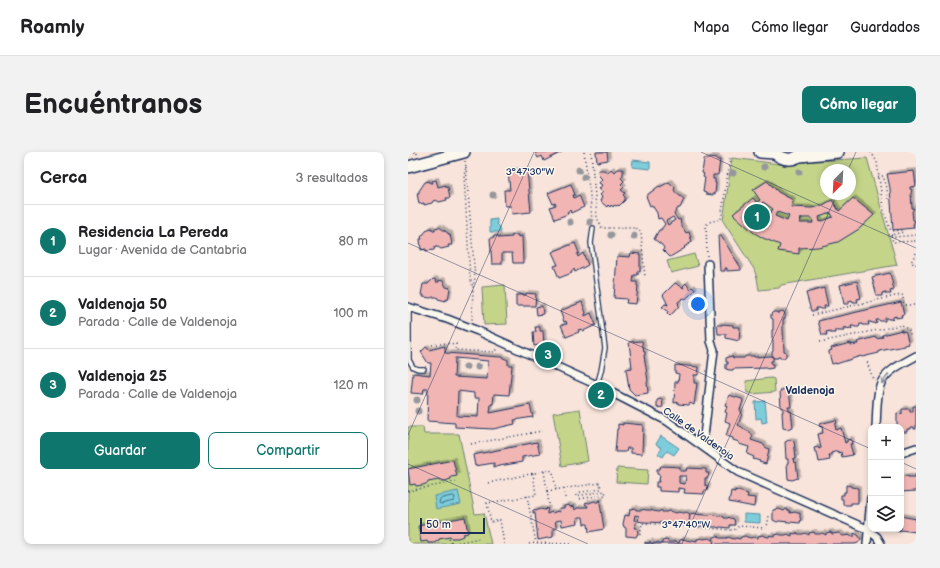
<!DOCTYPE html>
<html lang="es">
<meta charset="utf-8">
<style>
body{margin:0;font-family:"Balsamiq Sans",sans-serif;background:#f2f2f2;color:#202124}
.controls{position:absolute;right:12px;bottom:12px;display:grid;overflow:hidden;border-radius:8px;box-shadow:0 2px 6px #0003}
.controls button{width:36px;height:36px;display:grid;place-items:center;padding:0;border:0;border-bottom:1px solid #e0e0e0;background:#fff;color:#202124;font:20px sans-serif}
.compass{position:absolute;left:412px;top:12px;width:36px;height:36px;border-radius:50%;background:#fff;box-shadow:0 2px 6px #0003;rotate:204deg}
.scale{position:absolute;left:12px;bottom:10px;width:65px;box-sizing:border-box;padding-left:4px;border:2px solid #1b2f5e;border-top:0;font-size:11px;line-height:14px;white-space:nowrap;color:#1b2f5e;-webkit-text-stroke:3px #fbf7ec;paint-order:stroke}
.you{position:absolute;left:290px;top:152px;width:14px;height:14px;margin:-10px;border:3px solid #fff;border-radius:50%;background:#1a73e8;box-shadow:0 0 0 6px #1a73e833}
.badge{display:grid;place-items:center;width:26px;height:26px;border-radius:50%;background:#0f766e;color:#fff;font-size:13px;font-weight:700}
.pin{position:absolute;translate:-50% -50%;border:2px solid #fff;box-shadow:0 1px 4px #0006}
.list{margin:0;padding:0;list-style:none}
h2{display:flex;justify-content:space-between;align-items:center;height:52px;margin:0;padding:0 16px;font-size:17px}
h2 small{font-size:13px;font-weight:400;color:#757577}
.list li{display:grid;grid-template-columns:26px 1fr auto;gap:12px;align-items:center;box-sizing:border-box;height:72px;padding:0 16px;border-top:1px solid #e0e0e0}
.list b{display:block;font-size:15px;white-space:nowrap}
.list p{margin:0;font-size:13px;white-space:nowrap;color:#757577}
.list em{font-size:13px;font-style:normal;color:#757577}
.actions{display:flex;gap:8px;padding:12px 16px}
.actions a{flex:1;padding:9px 0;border:1px solid #0f766e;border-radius:8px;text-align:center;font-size:14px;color:#0f766e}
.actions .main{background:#0f766e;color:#fff}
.icon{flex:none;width:22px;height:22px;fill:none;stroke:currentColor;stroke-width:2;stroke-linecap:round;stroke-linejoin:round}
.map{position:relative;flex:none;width:508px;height:392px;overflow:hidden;border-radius:8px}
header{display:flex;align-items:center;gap:24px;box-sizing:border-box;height:56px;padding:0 20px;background:#fff;border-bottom:1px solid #e0e0e0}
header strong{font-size:19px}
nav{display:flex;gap:22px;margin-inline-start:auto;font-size:14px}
.intro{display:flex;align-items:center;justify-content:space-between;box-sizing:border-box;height:96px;padding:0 24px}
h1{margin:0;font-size:28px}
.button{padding:10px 18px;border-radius:8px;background:#0f766e;color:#fff;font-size:14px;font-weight:700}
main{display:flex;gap:24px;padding:0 24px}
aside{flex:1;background:#fff;border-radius:8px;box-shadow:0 2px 6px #0003}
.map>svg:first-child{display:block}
</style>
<header>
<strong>Roamly</strong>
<nav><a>Mapa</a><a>Cómo llegar</a><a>Guardados</a></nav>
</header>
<div class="intro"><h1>Encuéntranos</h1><a class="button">Cómo llegar</a></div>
<main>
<aside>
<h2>Cerca<small>3 resultados</small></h2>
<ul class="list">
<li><span class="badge">1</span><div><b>Residencia La Pereda</b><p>Lugar · Avenida de Cantabria</p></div><em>80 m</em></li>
<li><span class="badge">2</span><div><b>Valdenoja 50</b><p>Parada · Calle de Valdenoja</p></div><em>100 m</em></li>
<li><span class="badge">3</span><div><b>Valdenoja 25</b><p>Parada · Calle de Valdenoja</p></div><em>120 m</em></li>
</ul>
<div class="actions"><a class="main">Guardar</a><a>Compartir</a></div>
</aside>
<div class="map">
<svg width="508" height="392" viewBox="0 0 508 392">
<defs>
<filter id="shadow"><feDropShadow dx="2.5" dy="-2.5" stdDeviation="0" flood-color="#0004"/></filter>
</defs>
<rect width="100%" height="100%" fill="#f8e4db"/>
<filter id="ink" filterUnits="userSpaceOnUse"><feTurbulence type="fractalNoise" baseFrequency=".025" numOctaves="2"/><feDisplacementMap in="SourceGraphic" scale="8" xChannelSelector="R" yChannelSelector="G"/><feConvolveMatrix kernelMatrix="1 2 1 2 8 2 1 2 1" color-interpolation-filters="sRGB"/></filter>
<g filter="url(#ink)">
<g fill="#c4d58a" stroke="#708274" fill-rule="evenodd">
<path d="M324 6 372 12 379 14 394 10 459 6 489 113 373 133 371 136 351 138 349 126 346 117 315 69ZM418 18H442V42H418Z"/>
<path d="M286 102 290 114 263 121 259 109Z"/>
<path d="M97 133 99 172 76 173 74 135Z"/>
<path d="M363 226 366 227 367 240 344 242 343 241H339L338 229Z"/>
<path d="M172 257 180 309 154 314 145 261Z"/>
<path d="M0 275H15L16 282H51L67 362 76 361 83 392H0Z"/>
<path d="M209 316 240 318 239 332 208 330Z"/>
</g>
<g fill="#7dcdda" stroke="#568ea8">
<path d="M225 8 242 10V17L224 15Z"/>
<path d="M89 67V72L92 75 93 80H82V68Z"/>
<path d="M357 249 359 270 354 271 353 266 348 267 347 250Z"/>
<path d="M253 284 271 296 266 303 259 299 255 305 250 302 254 296 248 292Z"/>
<path d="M50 339 53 352 28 357 26 344Z"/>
<path d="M336 362 352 363V371L336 370Z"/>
</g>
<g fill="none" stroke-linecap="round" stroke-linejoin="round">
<path stroke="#426e90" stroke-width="1" d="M45 344 47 345 46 349 33 352 31 351 32 347Z"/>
</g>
<g fill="#f1b6b4" stroke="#1b2f5e" fill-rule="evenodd" filter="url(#shadow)">
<path d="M127 0H154L136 9 134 4 130 6Z"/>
<path d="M188 0H199L200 8 189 10Z"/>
<path d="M302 5 309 6V8H312L310 23H305V27H307V31H308L307 42 305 41V43L298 42V41L295 40 297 26 295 25 296 22 294 21 296 7H302Z"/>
<path d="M203 17 206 20 209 17H215V23L213 26 216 29 213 32 216 35 213 38 217 41 215 43 217 45V48L211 54 210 53 208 54 206 53 205 55 203 53 202 55 200 53 199 55 192 49 194 45 192 43 195 40 191 37 194 33 191 31 194 27 191 24 190 18H196L200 21Z"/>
<path d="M119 18 123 60 104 62 103 54H97L96 38H102L100 19Z"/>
<path d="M506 19 508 34 502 35V37L504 38 503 41 504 56H506L504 60 505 68 507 69 505 72 506 76 485 78 482 36 479 22Z"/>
<path d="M28 28 30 35 38 33V35H40L42 46H38L39 48 31 50 28 48 25 49 24 51 16 53V51L11 52 9 41H11V39L17 30 22 29V31H25L24 29Z"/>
<path d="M359 29 370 40 385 48 383 55 404 56 413 54 424 48 431 59 445 46 466 63 451 77 430 90 410 95 391 96V102L370 99 372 93 355 86 345 80 325 62 345 46 349 51 352 48 345 38ZM355 50 365 57 362 62 352 54ZM369 60 381 64 379 69 367 64ZM423 61 425 65 412 70 411 65ZM393 66H404L405 71H392Z"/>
<path d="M261 30 267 36 266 38 268 41 276 47 272 56H270L266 62 270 68 272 67 273 73 278 81 281 80 284 90 276 95 277 96 262 105 255 98 256 96 254 93 246 87 251 78H253L257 72 253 66 250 67 249 61 244 53 242 54 238 44 251 34 252 35ZM265 65 267 68 260 73 258 69Z"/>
<path d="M163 32 167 43H165L166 46 171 43 176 55 163 61 162 58 159 60 160 62 147 67 142 55 148 53 147 51 145 52 140 41Z"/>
<path d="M31 75 40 81V82H42L44 93H40L41 95 33 97 30 95H27L26 98 18 99V97L13 98 12 87H14L13 85 20 77 24 76V78H27V76Z"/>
<path d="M104 83H110V85L114 84 115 111H105L104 101H94V112H84L82 86H85V84H91V86L104 85Z"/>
<path d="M310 84H313L333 116V118L319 119V116H317V119H312Z"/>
<path d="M167 91 171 101 169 102 170 105 175 101 180 113 167 120 166 117 163 119 164 121 151 126 146 114 150 113 144 100Z"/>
<path d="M223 101 232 102V119H230V123H226L225 130H229V134H230L228 152 218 151 219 147 206 146 209 104 222 105Z"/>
<path d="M482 121 486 138 482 139 483 142H478L477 140 474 141V144H469L464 125Z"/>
<path d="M25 127 28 128V130H31V128L35 129 38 135 42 136 40 148 38 147V149L30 147 29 145H25L23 146 15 145 16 143H13L15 132H20Z"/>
<path d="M449 129 453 146 449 147 450 150H445L444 148 441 149V152H436L432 133Z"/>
<path d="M267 131 276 136 275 134 278 131 282 137 284 135 287 138 278 147 276 146 274 147 270 150 271 154 262 164 259 161 260 159 254 155 257 152 260 153 255 143Z"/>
<path d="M416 136 420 154H416L417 157H412L411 156H408V159H403L398 141Z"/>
<path d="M118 141 128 142 127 154H108V143H118Z"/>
<path d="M174 150 178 161 177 162V164L183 161 188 173 175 179 174 177 170 178 171 180 158 185 153 173 159 172 158 169 156 170 152 159Z"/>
<path d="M493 150 496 162 493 163 494 165 488 166V164L485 165V167L484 168 483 167H480V166H477V169H472L471 168H468L469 171 467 172V171H464L463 170H460L461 173H455V172H452L451 175H447L446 174H443L444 177H442V176L439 177 438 175 435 176 436 179H430V178H427V181H422V179L418 180 419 183H414L410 169Z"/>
<path d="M134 154 135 162 129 163 128 155Z"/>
<path d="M375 159 377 162V166L375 167V178L376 199 378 200V204L376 206H372V204L370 205V206H366L364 204V200L365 199V188L364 187V178H365V167L363 166V162L365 160H369V161H371V160Z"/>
<path d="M314 172 325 173V175H332L331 189 318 186V182H310L309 173H314Z"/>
<path d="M127 175H132V179H135L136 193H139V197L132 198V193L126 194 125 180H128Z"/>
<path d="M494 178V180L497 179 498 181 501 192 497 193V194L471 199V201L454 205 453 204 428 212V211L424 212 421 201V199L424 198 423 196 443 191V193L446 192 447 194V192H450L449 190 468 185 469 187 471 186 472 187V186L475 185 474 183Z"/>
<path d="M234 189 236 200H237V203H236L240 229 239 230 240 241 227 243 221 237 218 217 224 216 221 190Z"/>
<path d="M37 194V201L93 205 100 208V213H104L101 243 86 242 85 252H83L82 261 122 253 125 265 106 268 107 272 85 277 47 275V271L19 269 20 237H16L15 242 3 241 5 221 22 223 23 211H20L13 200 18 195 21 198ZM47 206 80 209 79 227 46 225ZM50 239 66 241V246H71L70 265 49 264Z"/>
<path d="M324 204 325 206H336L338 204H346V205L362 204 365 205V209H363V212H365V216L359 217 358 216 325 217V218H321L318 217V212H320V210H318V206Z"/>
<path d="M267 213 291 215 290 223H286V231H289L286 253 282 251 281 253 270 252V250L266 251 267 230H270L271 222 267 221Z"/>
<path d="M376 237 381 238 383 255H380L381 259H383L385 275 379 277 375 276 374 260H375V256H373L372 239Z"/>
<path d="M321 243 334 247 335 249 332 258 334 261 330 273 334 275 336 277 342 280 345 284 343 288 355 292 357 295 361 297 358 312 351 310 352 309 345 307 346 305 339 302 341 295 331 292V290L325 288V286L318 284 322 271 317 269 319 261 317 260 319 254 317 253Z"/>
<path d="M254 247 255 255 249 256V248Z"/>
<path d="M505 254H508V277H506V275H503V277H499V280H493V275L489 274V261L494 262V257H502V260H505Z"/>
<path d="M428 268 429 271 427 272 428 278 433 276 437 291 439 290V288L443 287 444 292H442L445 303 434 305 433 300 430 301V299L423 301V303H421L422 308 411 310 409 300H407L406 296 410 295 411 297 413 296 410 282 415 281 414 274 412 275 411 272Z"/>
<path d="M215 271 235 273 234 302 223 301V296H219L218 300H207L209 277H210V272L215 273Z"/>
<path d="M381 288 386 289 388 306 385 307 386 311 388 310 390 326 384 328 380 327 379 311H380V307H378L377 290Z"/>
<path d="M129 290 132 302 114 305V310L86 315V311L67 314 65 303Z"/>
<path d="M45 308 49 324 43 325V327L37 329H31V328L20 330V331L15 333 8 334 7 332 2 333 0 317Z"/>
<path d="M253 314 272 315V319H278L279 316 298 317V321H301L300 326H297V333L300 334 299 339H296V342L276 341 277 337 270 336V340L251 339V335H248V330H251L252 323 249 322V317H252ZM271 324H278L277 332 271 331Z"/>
<path d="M507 323H508V339L493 340V325L500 324V325H508Z"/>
<path d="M438 333 443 334V335L450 336V351H443V353H435V347H433V343H436V340H438Z"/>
<path d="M327 338 340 342 339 345 347 346 346 355 321 350 323 339 327 340Z"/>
<path d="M191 348H193L192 351 196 377 181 380 180 372H176L175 365H172L169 366 170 371 154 374 153 368 147 369 148 374V377H144L145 379V385L130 388 127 361H125V358L128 359 132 357 137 358 139 356 140 358 139 359V362L144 360V361L150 359 152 360 151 356H156V354L161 353 162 355 166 354 167 358 169 356H174V355H180L179 353 177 352 178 350 181 351 186 349 188 350H190Z"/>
<path d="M227 356 228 358H235L236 357 237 358H244L245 359 251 360 253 358 254 360H259L260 359 269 361 270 360 276 361 278 360 282 362 281 372 277 373 270 371 269 373 268 371 235 370 230 369 231 364 227 363 226 368H227L228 372 226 376H229L230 381 228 385 218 384V376L216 375 215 372 217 363 221 364 222 357Z"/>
<path d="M371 357 376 359 378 357 382 359V361L387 360 389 361H392V366L393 367 392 371 371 369 369 370 365 368V358Z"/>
<path d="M287 361 288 362 293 363 294 362 296 363H302L303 362 310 364 312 363 316 365V366H320L321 365 322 366 326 367 327 373H322V376L312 375 310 376 309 375H303L301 374H286L281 372 282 362Z"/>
<path d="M493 364 508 367V382V380L492 378V380L488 379V377H493Z"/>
<path d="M57 365 60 381 55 382V384L50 386H43L42 385 31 387V388L26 391H20L19 389 13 390 10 374Z"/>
<path d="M389 380 390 382H395L397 381 401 383V381L406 380 407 382H412L414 381 418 383V381L423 380 424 382 431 381 435 384 441 383 442 384 446 385V381L450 383 453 387 450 391 447 392H305L306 385 310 384 311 386H319L320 385 326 387 328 386 332 387 333 385 337 384 339 385 343 386 345 385 350 386V384L355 383 356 384 361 385 362 383 367 385V383L371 382 373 383H378L379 382 384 384V381L388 382Z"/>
<path d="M294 386 295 387 301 386 306 388 305 392H237V390L241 391 242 389 243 391H248L250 390 254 392V389L259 388 260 390H265L267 389 271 391 272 388 276 387 278 388 283 389 284 388 289 389V387Z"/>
</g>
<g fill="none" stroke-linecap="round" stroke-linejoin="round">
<defs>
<g id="service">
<path d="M185 76 183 91 197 196 193 219 189 233"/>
<path d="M1 155V208L5 215 10 217H16"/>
</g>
<g id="minor">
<path d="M0 155 39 167 70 179 189 233 259 269 330 320 459 377 469 385 473 392"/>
<path d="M468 275C469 262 468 242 473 231 479 218 496 211 508 204"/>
<path d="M291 291 296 284 306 198 303 189 300 112"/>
<path d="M493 301 508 296"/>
<path d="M459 392 463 346"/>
</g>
<g id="secondary">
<path d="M352 0 367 1"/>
<path d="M366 0C375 9 387 10 395 0"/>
<path d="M392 4 430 0"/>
<path d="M0 15 56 0"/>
</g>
</defs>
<use href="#service" stroke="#1b2f5e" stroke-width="6"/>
<use href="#minor" stroke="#1b2f5e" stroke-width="10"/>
<use href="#secondary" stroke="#1b2f5e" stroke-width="14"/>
<g stroke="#1b2f5e" stroke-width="1.5" stroke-dasharray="1 3" stroke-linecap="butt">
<path d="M6 0H9V2"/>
<path d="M176 0 182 43 184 70"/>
<path d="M183 0 189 66 194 76H228L231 78 233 81 237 126"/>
<path d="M463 0 469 10 475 56 482 77 485 79 494 78 495 80 483 83 485 90 508 89"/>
<path d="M57 9 58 15 56 24 62 126 65 135"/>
<path d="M58 15 67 126 65 135 64 168"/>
<path d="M470 25 475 24 479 36 480 47"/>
<path d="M483 83 487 85 508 83"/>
<path d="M508 101 503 110 507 113 508 112"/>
<path d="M299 104 298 73 301 70 313 67 322 6"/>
<path d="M495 146 496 153H508"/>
<path d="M404 163 487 144 496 143"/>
<path d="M412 190 494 173 502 179V183"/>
<path d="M24 193 38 191 48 192 47 198 87 200 89 195"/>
<path d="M459 210 465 227 467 228"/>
<path d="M63 292 134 279"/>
<path d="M80 331 136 319"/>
<path d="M156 337 157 346"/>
<path d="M0 339 51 329"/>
<path d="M139 339 192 331 193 337 167 341 168 344 197 339 198 343 170 347"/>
<path d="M119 344 128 391"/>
<path d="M141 352 136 319 142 318 145 320 148 338"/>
<path d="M232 382 234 371 324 378H326L331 374 357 376 359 375 361 364"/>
<path d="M41 387 44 392"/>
<path d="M42 392 72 386"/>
<path d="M96 392 92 368 83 370 79 351 128 343 125 321"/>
<path d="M121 392 128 391 164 392"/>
</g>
<use href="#service" stroke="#fbf7ec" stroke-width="3.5"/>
<use href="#minor" stroke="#fbf7ec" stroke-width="7"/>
<use href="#secondary" stroke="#fbf7ec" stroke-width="11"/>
</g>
<g fill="#96979c">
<circle cx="356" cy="15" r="3.5"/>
<circle cx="171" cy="18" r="3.5"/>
<circle cx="391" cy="20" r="3.5"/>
<circle cx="325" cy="21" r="3.5"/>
<circle cx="176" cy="25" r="3.5"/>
<circle cx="85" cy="43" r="3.5"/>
<circle cx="162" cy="70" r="3.5"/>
<circle cx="182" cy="70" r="3.5"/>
<circle cx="203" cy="83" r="3.5"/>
<circle cx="226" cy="84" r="3.5"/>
<circle cx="58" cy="215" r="3.5"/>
<circle cx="70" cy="215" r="3.5"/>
<circle cx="9" cy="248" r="3.5"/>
<circle cx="10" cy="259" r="3.5"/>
</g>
<defs><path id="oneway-shaft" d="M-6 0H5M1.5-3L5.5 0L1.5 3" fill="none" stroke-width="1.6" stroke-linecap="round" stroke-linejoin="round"/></defs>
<use stroke="#8b93a5" href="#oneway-shaft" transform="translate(477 227) rotate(127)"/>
</g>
<path fill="none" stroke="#1b2f5e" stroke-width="1" stroke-opacity="0.45" d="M293 0 508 96M440 18 448 0M0 91 463 297M0 283 126 0M493 310 508 317M0 312 180 392M274 392 429 42"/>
<g text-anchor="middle" stroke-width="3" stroke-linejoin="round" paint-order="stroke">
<g font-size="10" fill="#1b2f5e" stroke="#fbf7ec">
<text transform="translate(291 281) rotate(35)" y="4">Calle de Valdenoja</text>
</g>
<g font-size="11" font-weight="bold" fill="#1b2f5e" stroke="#fbf7ec">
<text x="402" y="242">Valdenoja</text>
</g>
</g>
<g font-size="10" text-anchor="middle" fill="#1b2f5e" stroke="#fbf7ec" stroke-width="3" stroke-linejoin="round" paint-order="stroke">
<text x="122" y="23">3°47'30"W</text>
<text x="278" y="376">3°47'40"W</text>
</g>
</svg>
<div class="controls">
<button>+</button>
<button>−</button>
<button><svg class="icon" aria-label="layers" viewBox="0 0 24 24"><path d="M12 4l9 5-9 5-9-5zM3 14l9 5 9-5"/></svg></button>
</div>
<svg class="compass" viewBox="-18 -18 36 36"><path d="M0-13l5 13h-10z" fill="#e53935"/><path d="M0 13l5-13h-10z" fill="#757577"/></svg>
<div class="scale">50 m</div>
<div class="you"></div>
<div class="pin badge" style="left:349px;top:65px">1</div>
<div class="pin badge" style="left:193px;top:243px">2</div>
<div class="pin badge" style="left:140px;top:203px">3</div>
</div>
</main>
